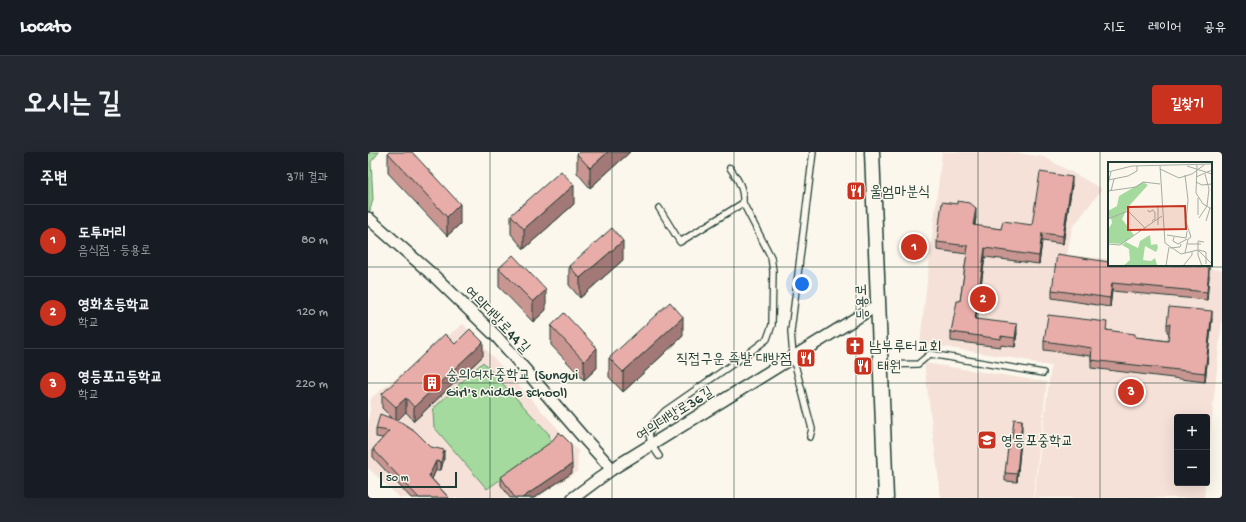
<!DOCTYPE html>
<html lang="ko">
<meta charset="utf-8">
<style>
body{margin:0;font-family:"Gochi Hand","Poor Story",sans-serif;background:#242831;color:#f1f3f6}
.controls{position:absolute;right:12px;bottom:12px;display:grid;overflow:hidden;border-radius:4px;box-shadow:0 4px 16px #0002}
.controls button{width:36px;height:36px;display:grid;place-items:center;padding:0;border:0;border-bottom:1px solid #363941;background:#171b24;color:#f1f3f6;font:20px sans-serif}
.scale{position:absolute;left:12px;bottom:10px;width:77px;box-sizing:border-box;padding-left:4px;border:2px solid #1f3d34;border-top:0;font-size:11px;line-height:14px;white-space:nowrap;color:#1f3d34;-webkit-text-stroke:3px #fbf7ec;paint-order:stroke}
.you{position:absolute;left:434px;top:132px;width:14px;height:14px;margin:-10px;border:3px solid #fff;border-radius:50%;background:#1a73e8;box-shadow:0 0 0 6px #1a73e833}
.badge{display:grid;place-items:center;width:26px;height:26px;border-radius:50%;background:#c8321e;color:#fff;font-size:13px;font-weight:700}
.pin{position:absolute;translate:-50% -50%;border:2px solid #fff;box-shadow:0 1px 4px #0006}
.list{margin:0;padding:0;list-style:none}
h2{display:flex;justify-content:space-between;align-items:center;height:52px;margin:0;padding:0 16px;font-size:17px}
h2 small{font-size:13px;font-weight:400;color:#9ea1a6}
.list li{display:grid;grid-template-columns:26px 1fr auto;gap:12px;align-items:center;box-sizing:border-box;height:72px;padding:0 16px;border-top:1px solid #363941}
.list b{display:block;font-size:15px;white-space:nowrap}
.list p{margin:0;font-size:13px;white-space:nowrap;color:#9ea1a6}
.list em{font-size:13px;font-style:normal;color:#9ea1a6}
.map{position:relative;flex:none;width:854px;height:346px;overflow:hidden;border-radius:4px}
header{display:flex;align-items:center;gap:24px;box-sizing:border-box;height:56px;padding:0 20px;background:#171b24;border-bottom:1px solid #363941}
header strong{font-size:19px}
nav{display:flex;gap:22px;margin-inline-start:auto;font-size:14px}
.intro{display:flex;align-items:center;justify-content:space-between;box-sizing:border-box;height:96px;padding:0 24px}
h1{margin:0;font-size:28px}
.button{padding:10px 18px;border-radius:4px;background:#c8321e;color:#fff;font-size:14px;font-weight:700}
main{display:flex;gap:24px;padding:0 24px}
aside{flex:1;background:#171b24;border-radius:4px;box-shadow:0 4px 16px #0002}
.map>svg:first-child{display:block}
</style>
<header>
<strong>Locato</strong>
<nav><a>지도</a><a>레이어</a><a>공유</a></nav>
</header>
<div class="intro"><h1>오시는 길</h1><a class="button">길찾기</a></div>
<main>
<aside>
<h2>주변<small>3개 결과</small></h2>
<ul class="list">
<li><span class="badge">1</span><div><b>도투머리</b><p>음식점 · 등용로</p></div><em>80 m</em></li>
<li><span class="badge">2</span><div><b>영화초등학교</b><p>학교</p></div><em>120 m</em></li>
<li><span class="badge">3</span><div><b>영등포고등학교</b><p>학교</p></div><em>220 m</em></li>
</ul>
</aside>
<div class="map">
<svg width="854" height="346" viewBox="0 0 854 346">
<rect width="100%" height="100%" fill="#fbf7ec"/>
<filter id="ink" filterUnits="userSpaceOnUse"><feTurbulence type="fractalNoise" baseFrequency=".025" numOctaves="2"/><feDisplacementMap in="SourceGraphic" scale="8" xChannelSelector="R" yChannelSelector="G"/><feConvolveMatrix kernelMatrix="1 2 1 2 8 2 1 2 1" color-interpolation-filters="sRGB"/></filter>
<g filter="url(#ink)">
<g fill="#f5e1d8">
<path d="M574 0H644L676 5 734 37 704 76 699 103 741 107V113H800L854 118V167L839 315V265H809V331H837L836 346H666L683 214 663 211V209L552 191Z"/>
<path d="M95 172 210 299 209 320 169 346H32L0 316V274L3 246Z"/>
<path d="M556 211 679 230 665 346H573Z"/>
</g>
<g fill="#a4da9d" stroke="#628c68">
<path d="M0 0H11L3 10 5 47 0 66Z"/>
<path d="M115 210 181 282 183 292 119 337 66 275 65 261 66 256Z"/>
</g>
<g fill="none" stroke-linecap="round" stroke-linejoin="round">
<defs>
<g id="service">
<path d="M362 16C370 27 376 37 375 51"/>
<path d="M513 213 550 212 562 202 675 221"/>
<path d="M442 285 444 277 425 205 423 179 445 0"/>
<path d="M291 304C275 282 280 277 297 259L382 200 399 187 404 173 405 119 403 105 375 51 312 90 291 56"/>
</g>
<g id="minor">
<path d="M0 66 66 124 129 185 215 285 244 317"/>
<path d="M205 346 244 317 511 152"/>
</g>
<path id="tertiary" d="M504 0 518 346"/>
</defs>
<use href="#service" stroke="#1f3d34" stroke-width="8"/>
<use href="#minor" stroke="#1f3d34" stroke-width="14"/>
<use href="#tertiary" stroke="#1f3d34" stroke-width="17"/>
<path stroke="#1f3d34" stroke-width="2" stroke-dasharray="4 3" stroke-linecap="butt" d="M0 2 1 0"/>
<use href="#service" stroke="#fbf7ec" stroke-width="5.5"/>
<use href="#minor" stroke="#fbf7ec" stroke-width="11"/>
<use href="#tertiary" stroke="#fbf7ec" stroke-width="14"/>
</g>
<g fill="#c89591" stroke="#1f3d34">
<path d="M262 0 222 36 209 21V2Z"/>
<path d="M20 1 92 72 79 84 20 21Z"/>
<path d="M704 33 695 92 674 89 671 112 617 105 608 167 649 181 647 195 633 193V195L583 189V180L592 149 599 102 569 98V90L608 65 607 74 633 77 664 73Z"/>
<path d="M206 52 156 97 143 82V63Z"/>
<path d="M255 108 212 146 201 133V114Z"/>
<path d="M741 110 841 124 839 148 744 139 742 155 684 146V138Z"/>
<path d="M131 116 178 158 165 170 131 135Z"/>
<path d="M844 167 837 230 723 216V204L676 198V189L739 178 767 185 800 189 801 181 799 180V172Z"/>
<path d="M183 174 229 216 216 228 183 193Z"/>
<path d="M315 184 255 240 241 225V206Z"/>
<path d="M115 204 46 269 38 260 29 269 76 306 73 318H68L64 327 81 346H43L5 305V297L15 286 8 285V277L25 267 14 256V242Z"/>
<path d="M654 277 649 330 637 329V321L644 286Z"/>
<path d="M204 321 166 346H142L133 333V325Z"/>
</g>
<g fill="#a27976" stroke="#1f3d34">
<path d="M240 0H262L222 36V16Z"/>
<path d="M704 25V33L695 92V84Z"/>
<path d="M206 33V52L156 97V77Z"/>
<path d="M92 52V72L79 84V65Z"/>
<path d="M608 56V65L605 82V73Z"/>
<path d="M674 81V89L671 112V104Z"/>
<path d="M255 89V108L212 146V126Z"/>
<path d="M617 96V105L607 175V167Z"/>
<path d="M841 115V124L839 148V140Z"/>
<path d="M744 131V139L742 155V146Z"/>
<path d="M178 138V158L165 170V150Z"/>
<path d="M844 159V167L837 230V221Z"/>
<path d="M315 165V184L255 240V220Z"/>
<path d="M649 172V181L647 195V186Z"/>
<path d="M115 190V204L46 269V255Z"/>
<path d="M229 196V216L216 228V209Z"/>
<path d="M38 246V260L28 270V255Z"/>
<path d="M654 268V277L649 330V322Z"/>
<path d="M76 298V306L73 318V310Z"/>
<path d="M68 309V318L61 333V324Z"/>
<path d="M204 312V321L166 346H154Z"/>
</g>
<g fill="#e8ada9" stroke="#1f3d34">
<path d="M21 0H44L92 52 79 65 20 1Z"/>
<path d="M211 0H240L222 16 209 2Z"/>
<path d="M193 19 206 33 156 77 143 63Z"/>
<path d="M672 20 704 25 695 84 674 81 671 104 617 96 607 167 649 172 647 186 633 184V187L583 180 589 149H592L600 94 569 90 574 50 589 52V49L602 51 608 56 605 73 633 77 635 69 664 73Z"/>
<path d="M244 76 255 89 212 126 201 114Z"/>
<path d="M689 102 741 110V113H819L841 115 839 140 744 131 742 146 684 138Z"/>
<path d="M145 103 178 138 165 150 131 116Z"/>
<path d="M302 150 315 165 255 220 241 206Z"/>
<path d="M801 155 844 159 837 221 723 208 724 196 676 189 680 163 739 170 738 178 767 182V185L800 189 802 172H799Z"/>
<path d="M196 161 229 196 216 209 183 174Z"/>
<path d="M102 177 115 190 46 255 38 246 28 255 14 242 77 182 87 192Z"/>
<path d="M12 262 33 270 47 279 63 295 76 298 73 310 68 309 61 324 81 346H51L5 297 21 279 8 277Z"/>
<path d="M646 267 654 268 649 322 637 321 641 286H644Z"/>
<path d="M191 280 203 292 204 312 154 346H147L133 325 183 290Z"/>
</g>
</g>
<path fill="none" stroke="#1f3d34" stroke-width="1" stroke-opacity="0.55" d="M122 0V346M244 0V346M366 0V346M488 0V346M610 0V346M732 0V346M0 115H854M0 231H854"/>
<defs>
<symbol id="restaurant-square" viewBox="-11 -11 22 22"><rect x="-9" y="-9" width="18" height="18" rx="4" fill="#c8321e" stroke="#fbf7ec"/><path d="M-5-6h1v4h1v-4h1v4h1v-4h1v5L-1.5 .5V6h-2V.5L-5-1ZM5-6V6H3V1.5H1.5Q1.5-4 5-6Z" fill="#fff"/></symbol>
<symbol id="church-square" viewBox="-11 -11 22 22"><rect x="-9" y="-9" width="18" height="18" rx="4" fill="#c8321e" stroke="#fbf7ec"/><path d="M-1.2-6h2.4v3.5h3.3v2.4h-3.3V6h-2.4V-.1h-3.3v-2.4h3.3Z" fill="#fff"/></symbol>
<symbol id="building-square" viewBox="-11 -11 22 22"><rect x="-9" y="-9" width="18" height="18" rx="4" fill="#c8321e" stroke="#fbf7ec"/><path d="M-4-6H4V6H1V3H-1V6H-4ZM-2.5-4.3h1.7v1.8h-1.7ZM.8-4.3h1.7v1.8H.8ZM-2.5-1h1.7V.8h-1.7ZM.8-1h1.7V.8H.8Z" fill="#fff"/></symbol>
<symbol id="school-square" viewBox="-11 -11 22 22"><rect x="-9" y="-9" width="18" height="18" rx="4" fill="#c8321e" stroke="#fbf7ec"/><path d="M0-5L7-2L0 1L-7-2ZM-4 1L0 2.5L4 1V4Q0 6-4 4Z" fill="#fff"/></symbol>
</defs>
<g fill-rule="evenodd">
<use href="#restaurant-square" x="477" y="28" width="22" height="22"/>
<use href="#church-square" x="476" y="183" width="22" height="22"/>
<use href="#restaurant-square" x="427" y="195" width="22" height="22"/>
<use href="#restaurant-square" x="484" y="203" width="22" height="22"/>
<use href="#building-square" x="53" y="220" width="22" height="22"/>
<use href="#school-square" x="608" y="277" width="22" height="22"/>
</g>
<g text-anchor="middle" stroke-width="3" stroke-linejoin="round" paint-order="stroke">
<g font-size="15" fill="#1f3d34" stroke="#fbf7ec" text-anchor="start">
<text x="502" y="44">울엄마분식</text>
<text x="501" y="199">남부루터교회</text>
<text x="424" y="211" text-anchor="end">직접구운 족발 대방점</text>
<text x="509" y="219">태원</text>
<text x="78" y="227">숭의여자중학교 (Sungui<tspan x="78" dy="17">Girl's Middle school)</tspan></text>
<text x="633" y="293">영등포중학교</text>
</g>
<g font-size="15" fill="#1f3d34" stroke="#fbf7ec">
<text transform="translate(493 150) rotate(-92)" y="5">등용로</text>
<text transform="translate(130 167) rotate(46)" y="5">여의대방로44길</text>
<text transform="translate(306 261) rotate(-32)" y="5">여의대방로36길</text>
</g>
</g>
<g transform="translate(740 10)">
<rect width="104" height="104" fill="#fbf7ec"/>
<path d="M35 20 40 23 20 45 14 57 26 73 14 82 1 81V66L4 61 3 56H0V49L9 44 11 34ZM42 73 43 83 49 82 50 86 48 90 37 84 35 98 43 99 47 96 49 103 15 104 22 98 21 87 14 83 18 80 30 86 32 79Z" fill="#a4da9d"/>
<path fill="none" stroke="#a3ada2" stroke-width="1" d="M89 3 88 31 95 42 104 47M52 4 57 81 73 92 90 88 104 102M79 4 104 12M52 7 71 16 84 12 96 3M0 10 24 4 104 2M88 15 104 8M0 18 20 14 29 9V4M88 20 94 23 104 22M0 22 3 10M0 29 28 25 35 20 52 22M3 29 6 17M50 44V63M40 48 41 50 45 48 47 51V57L44 59M90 53V36M91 56 99 44 101 27 97 12M0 57 20 49 37 66M98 59 102 46M59 73 78 76 79 69M66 75 65 79 70 82 79 77M0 82 12 83 54 54M79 82H93M62 86 72 85 73 82M91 88 98 90V102M77 91 80 77 83 75 78 60 80 38 77 13M58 104 61 85M75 104 84 93V89M94 104 90 93V79L96 80"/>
<path fill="#c8321e" fill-opacity="0.15" stroke="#c8321e" stroke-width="2" d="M77 44 78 67 20 68V45Z"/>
<rect width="104" height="104" fill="none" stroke="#1f3d34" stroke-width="2"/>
</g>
</svg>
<div class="controls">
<button>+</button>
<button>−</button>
</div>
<div class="scale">50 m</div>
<div class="you"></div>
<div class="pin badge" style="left:546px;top:95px">1</div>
<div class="pin badge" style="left:615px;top:147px">2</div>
<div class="pin badge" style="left:763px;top:240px">3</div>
</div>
</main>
